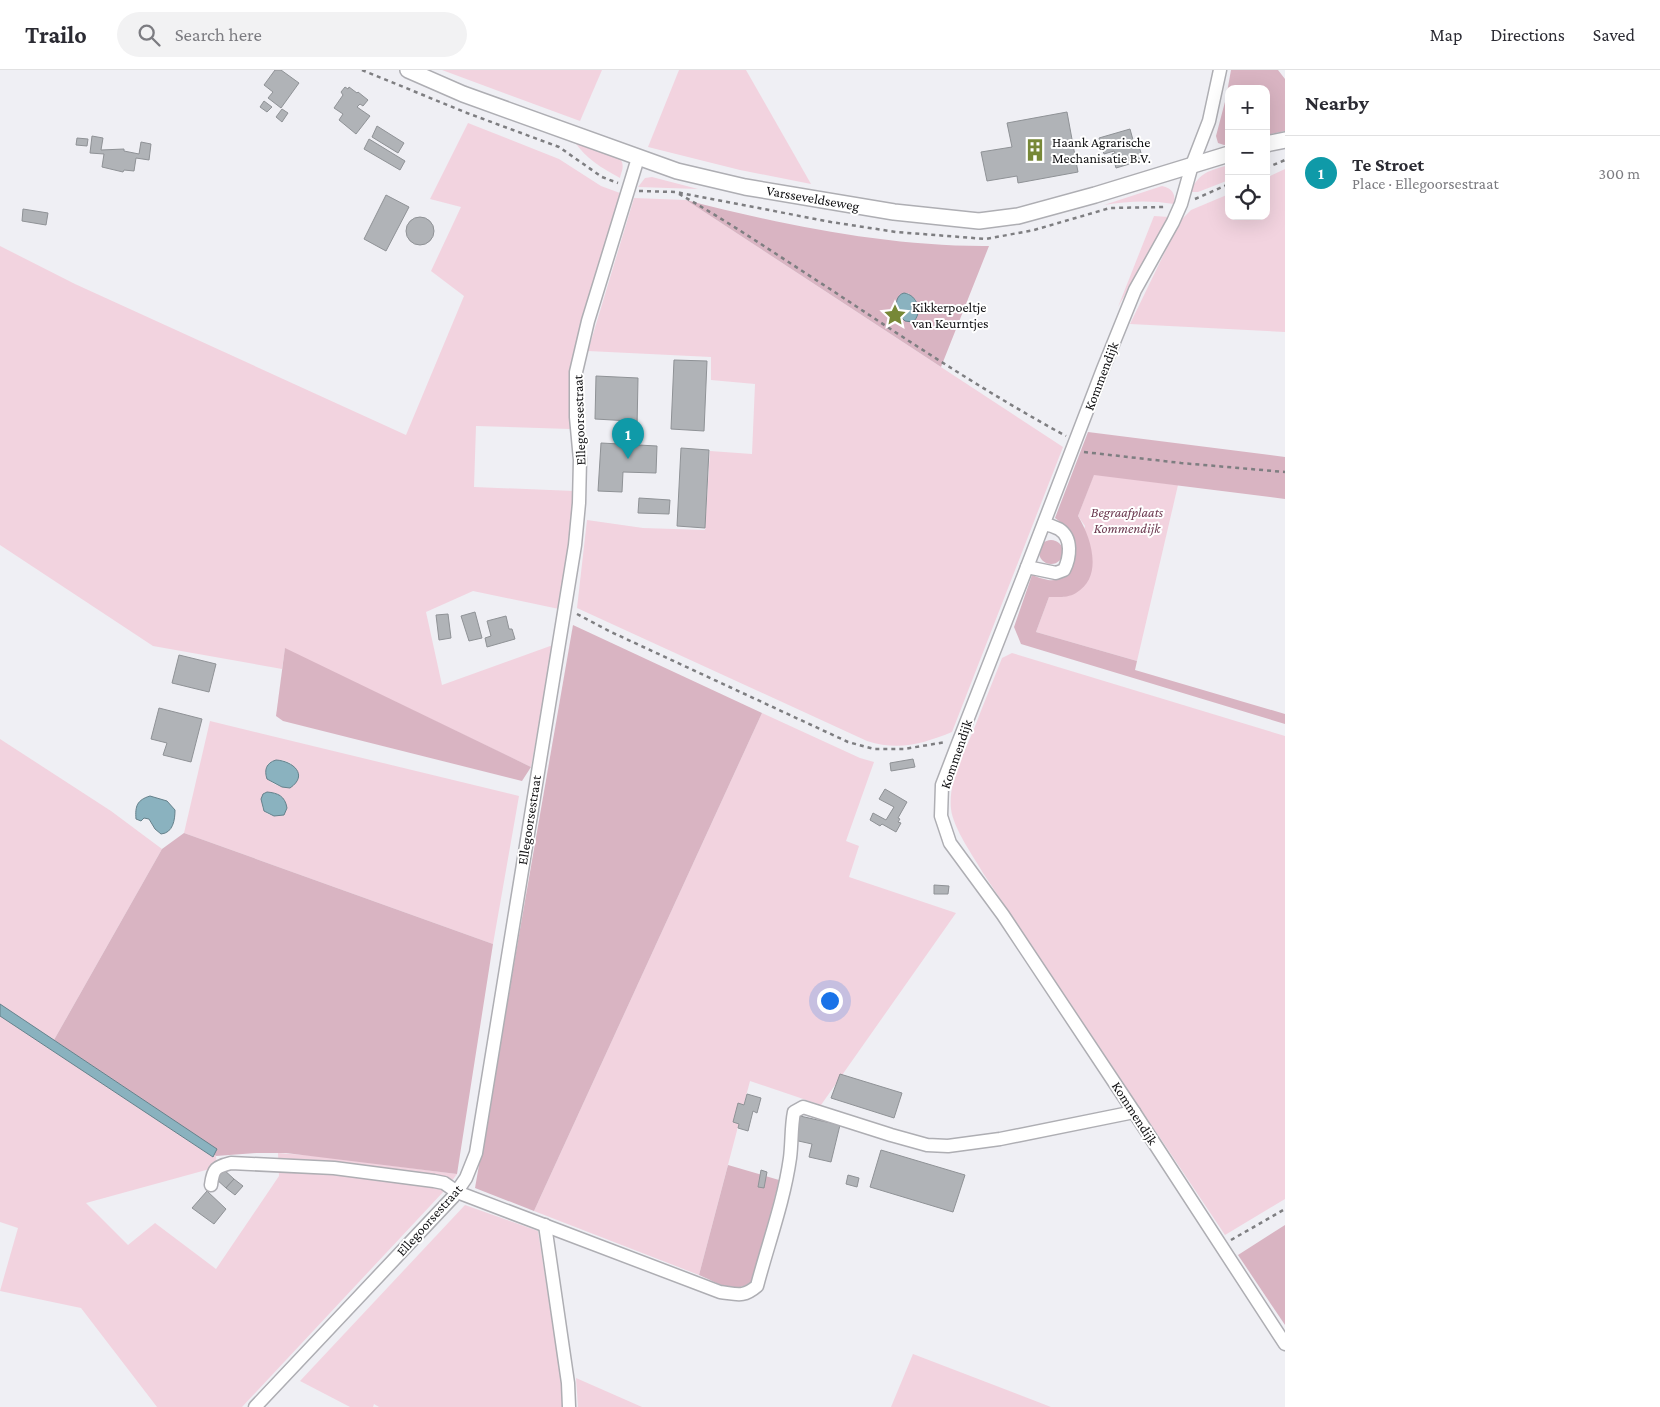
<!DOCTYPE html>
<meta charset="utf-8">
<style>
body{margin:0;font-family:"Crimson Pro",serif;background:#f2f2f3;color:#2b2b33}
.controls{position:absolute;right:15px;top:15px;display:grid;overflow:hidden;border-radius:10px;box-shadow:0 5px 20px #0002}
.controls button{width:45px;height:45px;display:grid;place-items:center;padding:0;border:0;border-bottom:1px solid #e1e1e2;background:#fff;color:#2b2b33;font:25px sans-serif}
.you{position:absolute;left:829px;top:930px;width:18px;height:18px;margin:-12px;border:4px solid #fff;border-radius:50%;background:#1a73e8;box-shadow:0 0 0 8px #1a73e833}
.badge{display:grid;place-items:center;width:32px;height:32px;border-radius:50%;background:#d93025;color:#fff;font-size:16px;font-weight:700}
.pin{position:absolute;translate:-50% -41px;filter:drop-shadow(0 1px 2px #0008)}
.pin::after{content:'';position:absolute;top:26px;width:18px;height:15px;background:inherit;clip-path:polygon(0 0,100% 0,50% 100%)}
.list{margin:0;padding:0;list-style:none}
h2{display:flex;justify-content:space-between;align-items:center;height:65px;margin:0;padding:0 20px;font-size:21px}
h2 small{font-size:16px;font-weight:400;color:#7c7c81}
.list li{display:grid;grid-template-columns:32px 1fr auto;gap:15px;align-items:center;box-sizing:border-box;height:75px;padding:0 20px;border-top:1px solid #e1e1e2}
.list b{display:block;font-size:19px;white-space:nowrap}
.list p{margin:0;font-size:16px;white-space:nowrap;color:#7c7c81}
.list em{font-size:16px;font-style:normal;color:#7c7c81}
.icon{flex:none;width:28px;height:28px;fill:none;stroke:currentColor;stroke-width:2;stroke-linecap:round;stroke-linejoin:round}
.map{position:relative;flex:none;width:1285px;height:1337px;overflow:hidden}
header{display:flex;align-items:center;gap:30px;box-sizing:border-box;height:70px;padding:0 25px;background:#fff;border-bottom:1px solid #e1e1e2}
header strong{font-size:24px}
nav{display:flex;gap:28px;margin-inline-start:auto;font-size:18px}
.search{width:350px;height:45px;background:#f2f2f3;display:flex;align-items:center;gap:12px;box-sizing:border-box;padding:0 18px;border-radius:28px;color:#7c7c81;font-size:19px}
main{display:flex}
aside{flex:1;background:#fff}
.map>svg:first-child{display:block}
</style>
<header>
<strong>Trailo</strong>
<div class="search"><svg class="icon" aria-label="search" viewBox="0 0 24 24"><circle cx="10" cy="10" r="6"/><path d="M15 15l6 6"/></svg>Search here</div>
<nav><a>Map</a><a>Directions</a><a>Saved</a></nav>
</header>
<main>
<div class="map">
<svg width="1285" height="1337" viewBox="0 0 1285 1337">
<rect width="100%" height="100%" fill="#efeff4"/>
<g fill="#f2d3df" fill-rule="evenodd">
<path d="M442 0H602L580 51Z"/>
<path d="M679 0H746L811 114 740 100 648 77Z"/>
<path d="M468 53 559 89 601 116 620 123 585 241 569 303 570 359 476 356 474 417 574 421 568 479 559 539 473 521 426 542 442 615 553 575 531 697 285 579 282 599 153 576 0 475V176L75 214 406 365 464 226 431 201 461 137 430 129Z"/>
<path d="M574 71C584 75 618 83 622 92 624 98 621 103 620 108 602 98 586 89 574 71Z"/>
<path d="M1229 95V110L1198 122H1190C1200 102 1208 101 1229 95Z"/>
<path d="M1285 99V262L1130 254 1176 159 1181 150 1191 140 1229 124V146H1266V108Z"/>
<path d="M652 107 698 119 638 117 645 108Z"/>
<path d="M1162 116C1172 118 1176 124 1174 134 1150 130 1128 131 1104 135Z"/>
<path d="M634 128 686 130 1063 377 952 662C922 674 899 681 867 671L577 538 587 450 643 458 705 460 710 381 752 384 755 314 711 310V287L588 281Z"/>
<path d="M1154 146 1169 147 1118 237Z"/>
<path d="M1094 404 1178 415 1137 591 1036 562 1049 527H1064L1085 456 1078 446Z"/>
<path d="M1012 583 1285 666V1129L1225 1165 983 803C974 787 953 758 951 739 948 712 964 683 974 659 983 635 993 611 1002 588Z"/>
<path d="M762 643 860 688 874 692 846 771 859 776 849 807 956 843 821 1035 750 1011 699 1205 534 1141Z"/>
<path d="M210 651 519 726 493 874 184 763ZM282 690 291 693 282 717C278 715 273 714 270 711 265 707 264 697 270 692 273 690 279 691 282 690ZM267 722C278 723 285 726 287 738L284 745C275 747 266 746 262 737Z"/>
<path d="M0 669 111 741 162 779 54 970 0 934Z"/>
<path d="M0 946 213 1087 214 1084 216 1086 217 1097 86 1133 128 1175 155 1153 216 1199 279 1106 278 1083 317 1086 457 1104 445 1120 242 1337H157L81 1238 0 1221 18 1158 0 1152Z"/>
<path d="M465 1135 538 1161 561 1308 563 1337H379L374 1334 373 1337H350L300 1311Z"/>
<path d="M913 1284 1051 1337H891Z"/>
<path d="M576 1308 642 1337H578Z"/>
</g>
<g fill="#d9b4c2" fill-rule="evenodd">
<path d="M1231 0H1278L1285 9V61L1266 65V19H1229V74L1224 75 1218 73 1216 66 1226 28Z"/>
<path d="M686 130C782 155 890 177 989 176L941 297ZM908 223 916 230 918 244 905 251 897 243V230L901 224Z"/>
<path d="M1088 362 1285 387V429L1094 405 1078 446C1091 467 1104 507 1076 523 1068 528 1058 527 1049 527L1036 562 1137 591 1135 600 1285 644V654L1021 574 1014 557 1032 505C1037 507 1043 509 1048 510 1071 513 1080 487 1073 468 1070 459 1062 453 1055 448Z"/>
<circle cx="1051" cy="482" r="12"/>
<path d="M573 555 762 643 534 1141 475 1118Z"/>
<path d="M285 578 531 697 522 711 283 651 276 646Z"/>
<path d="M184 763 493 874 457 1104 286 1083H256L216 1086 214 1084 216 1079 54 970 162 779Z"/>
<path d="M728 1095 779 1110 755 1208C738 1227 718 1213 699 1205Z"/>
<path d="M1285 1155V1255L1238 1185Z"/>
</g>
<g fill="#8ab2bf" stroke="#65818b">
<path d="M904 223C918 225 923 243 913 252L905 251 897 243C895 235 896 225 904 223Z"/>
<path d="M276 690C293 691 309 705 290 718L282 717 267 709C264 700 266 693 276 690Z"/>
<path d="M267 722C278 723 285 726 287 738L284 745 274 746 264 741 261 729 263 724Z"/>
<path d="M150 726 167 731 175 740C175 750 173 763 161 764L155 759 149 749 144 748 141 751 136 749C135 736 137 730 150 726Z"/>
<path d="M0 934 217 1079 213 1087 0 946Z"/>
</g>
<g fill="#b0b3b7" stroke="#8f9296">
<path d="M275 0H281L299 13 281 38 268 28 273 22 264 15Z"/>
<path d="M345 17 348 19 349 17 357 23 358 22 368 30 363 36 360 34 357 37 370 46 356 64 339 50 343 44 334 38 343 25 341 22Z"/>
<path d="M264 31 272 37 267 42 260 37Z"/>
<path d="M282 39 288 43 282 52 276 47Z"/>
<path d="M1067 42 1078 102 1018 113 1017 106 987 111 981 82 1012 77 1007 53Z"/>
<path d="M377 56 404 73 398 83 372 67Z"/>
<path d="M1130 59 1135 77 1139 76 1143 90 1116 98 1112 84 1115 83 1114 81 1104 84 1099 68Z"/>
<path d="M92 66 103 68 101 80 124 79V81L139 84 141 72 151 74 149 90 136 88 134 101 124 100 123 102 102 97 104 84 90 83Z"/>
<path d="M77 68 88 69 87 76 76 75Z"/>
<path d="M369 69 405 91 400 100 364 79Z"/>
<path d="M386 125 409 137 386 181 364 169Z"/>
<path d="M23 139 48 143 46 155 22 151Z"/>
<circle cx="420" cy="161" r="14"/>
<path d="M674 290 707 291 704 361 671 359Z"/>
<path d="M596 306 638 308 637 358H630V351L595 349Z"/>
<path d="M601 373 657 376 656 403 623 402 622 422 598 421Z"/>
<path d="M681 378 709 380 705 458 677 456Z"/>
<path d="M639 428 670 430 669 444 638 443Z"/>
<path d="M475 542 482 568 469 571 461 546Z"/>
<path d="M448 544 451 568 439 570 436 545Z"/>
<path d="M506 546 509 559H512L515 569 487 577 485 568 491 566 487 551Z"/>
<path d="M179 585 216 594 209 622 172 613Z"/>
<path d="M159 638 202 649 191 692 163 685 167 673 151 669Z"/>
<path d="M913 689 915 697 891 701 890 693Z"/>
<path d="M885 719 907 732 898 748 900 749 898 752 901 753 896 762 882 754 880 756 870 750 873 743 886 750 894 737 879 729Z"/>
<path d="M934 815 949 816 948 824H934Z"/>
<path d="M840 1004 902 1023 894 1048 831 1028Z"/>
<path d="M747 1024 761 1028 757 1043 753 1041 748 1061 738 1058 739 1054 733 1052 738 1033 744 1035Z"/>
<path d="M800 1046 840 1055 831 1092 809 1087 812 1074 794 1070Z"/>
<path d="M881 1080 965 1105 953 1142 870 1117Z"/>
<path d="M223 1099 234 1109 226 1118 215 1108Z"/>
<path d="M761 1100 767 1102 764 1118 758 1117Z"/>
<path d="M848 1105 859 1108 857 1117 846 1114Z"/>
<path d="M234 1109 243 1116 235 1125 226 1118Z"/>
<path d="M207 1121 226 1139 214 1154 192 1138Z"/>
</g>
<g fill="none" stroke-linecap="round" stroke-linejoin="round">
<defs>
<g id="minor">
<path d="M1220 0 1209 51 1192 95 1181 134 1173 152 1135 220 1103 299 1027 497 957 676 942 715 941 746 950 773 1003 845 1134 1042 1285 1274"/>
<path d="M1027 497 1056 503 1064 500C1070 488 1073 468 1059 459 1055 457 1049 455 1044 454"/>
<path d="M211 1115C213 1098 216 1097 231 1093L334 1098 434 1111 444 1113 457 1122 720 1222C737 1224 743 1228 757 1216 768 1174 784 1131 790 1088 792 1073 791 1057 794 1042L803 1037 891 1065 927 1075 948 1076 1000 1069 1134 1042"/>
<path d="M545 1155 568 1313 569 1337"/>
<path d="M255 1337 453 1127 466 1108 476 1083 575 475 579 433 580 390 576 347V302L588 251 638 88"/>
</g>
<g id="major">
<path d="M408 0 463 24 677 101 745 117 894 142 979 151 1018 146 1095 125 1229 84"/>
<path d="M1266 74 1285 70"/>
</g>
</defs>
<use href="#minor" stroke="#aeaeb3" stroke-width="15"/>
<use href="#major" stroke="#aeaeb3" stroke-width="18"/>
<g stroke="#7e7e81" stroke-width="2.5" stroke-dasharray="4 4" stroke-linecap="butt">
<path d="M362 0 467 43 559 77 602 107 618 113"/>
<path d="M1266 98 1285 90"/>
<path d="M639 121 676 122 691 125 831 152 896 162 986 169 1034 160 1110 138 1166 137"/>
<path d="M679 124C731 153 780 187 830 219 907 270 985 322 1066 366"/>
<path d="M1195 129 1229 114"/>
<path d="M1084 382 1181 393 1285 402"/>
<path d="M577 544 609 561 848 672 874 679H904L946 672"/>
<path d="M1231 1170 1285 1139"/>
</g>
<use href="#minor" stroke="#fff" stroke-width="12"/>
<use href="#major" stroke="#fff" stroke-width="15"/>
</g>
<defs>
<symbol id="building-bare" viewBox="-9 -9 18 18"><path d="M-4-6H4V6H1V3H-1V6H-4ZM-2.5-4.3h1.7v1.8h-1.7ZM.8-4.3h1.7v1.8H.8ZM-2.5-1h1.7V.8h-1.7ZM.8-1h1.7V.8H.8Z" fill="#778837" stroke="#fff" stroke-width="2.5" paint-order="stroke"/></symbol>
<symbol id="sight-bare" viewBox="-9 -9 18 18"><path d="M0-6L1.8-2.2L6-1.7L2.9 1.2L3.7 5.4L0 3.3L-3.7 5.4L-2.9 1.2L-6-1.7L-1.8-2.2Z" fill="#778837" stroke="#fff" stroke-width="2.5" paint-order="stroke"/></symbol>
</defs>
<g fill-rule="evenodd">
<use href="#building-bare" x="1019" y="64" width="32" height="32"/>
<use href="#sight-bare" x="879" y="229" width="32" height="32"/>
</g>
<g text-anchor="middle" stroke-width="4" stroke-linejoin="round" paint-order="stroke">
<g font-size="14" fill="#101012" stroke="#fff" text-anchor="start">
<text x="1052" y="77">Haank Agrarische<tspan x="1052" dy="16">Mechanisatie B.V.</tspan></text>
<text x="912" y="242">Kikkerpoeltje<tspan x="912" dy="16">van Keurntjes</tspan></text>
</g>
<g font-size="14" fill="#101012" stroke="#fff">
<text transform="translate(813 128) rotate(10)" y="5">Varsseveldseweg</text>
<text transform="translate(1101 306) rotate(-69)" y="5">Kommendijk</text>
<text transform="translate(579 350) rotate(-92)" y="5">Ellegoorsestraat</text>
<text transform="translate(956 684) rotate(-71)" y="5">Kommendijk</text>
<text transform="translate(529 750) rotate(-81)" y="5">Ellegoorsestraat</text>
<text transform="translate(1135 1043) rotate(57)" y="5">Kommendijk</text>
<text transform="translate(429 1150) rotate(-48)" y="5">Ellegoorsestraat</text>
</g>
<g font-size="14" font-style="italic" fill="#6e3c52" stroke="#fff">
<text x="1127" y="447">Begraafplaats<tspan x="1127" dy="16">Kommendijk</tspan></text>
</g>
</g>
</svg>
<div class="controls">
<button>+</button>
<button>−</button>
<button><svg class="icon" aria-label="locate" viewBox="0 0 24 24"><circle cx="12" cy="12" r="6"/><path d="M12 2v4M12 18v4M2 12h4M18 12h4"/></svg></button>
</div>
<div class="you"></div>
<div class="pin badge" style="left:628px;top:389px;background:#0f9aa8">1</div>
</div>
<aside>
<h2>Nearby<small></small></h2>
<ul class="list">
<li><span class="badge" style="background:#0f9aa8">1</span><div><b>Te Stroet</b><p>Place · Ellegoorsestraat</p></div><em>300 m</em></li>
</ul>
</aside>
</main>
